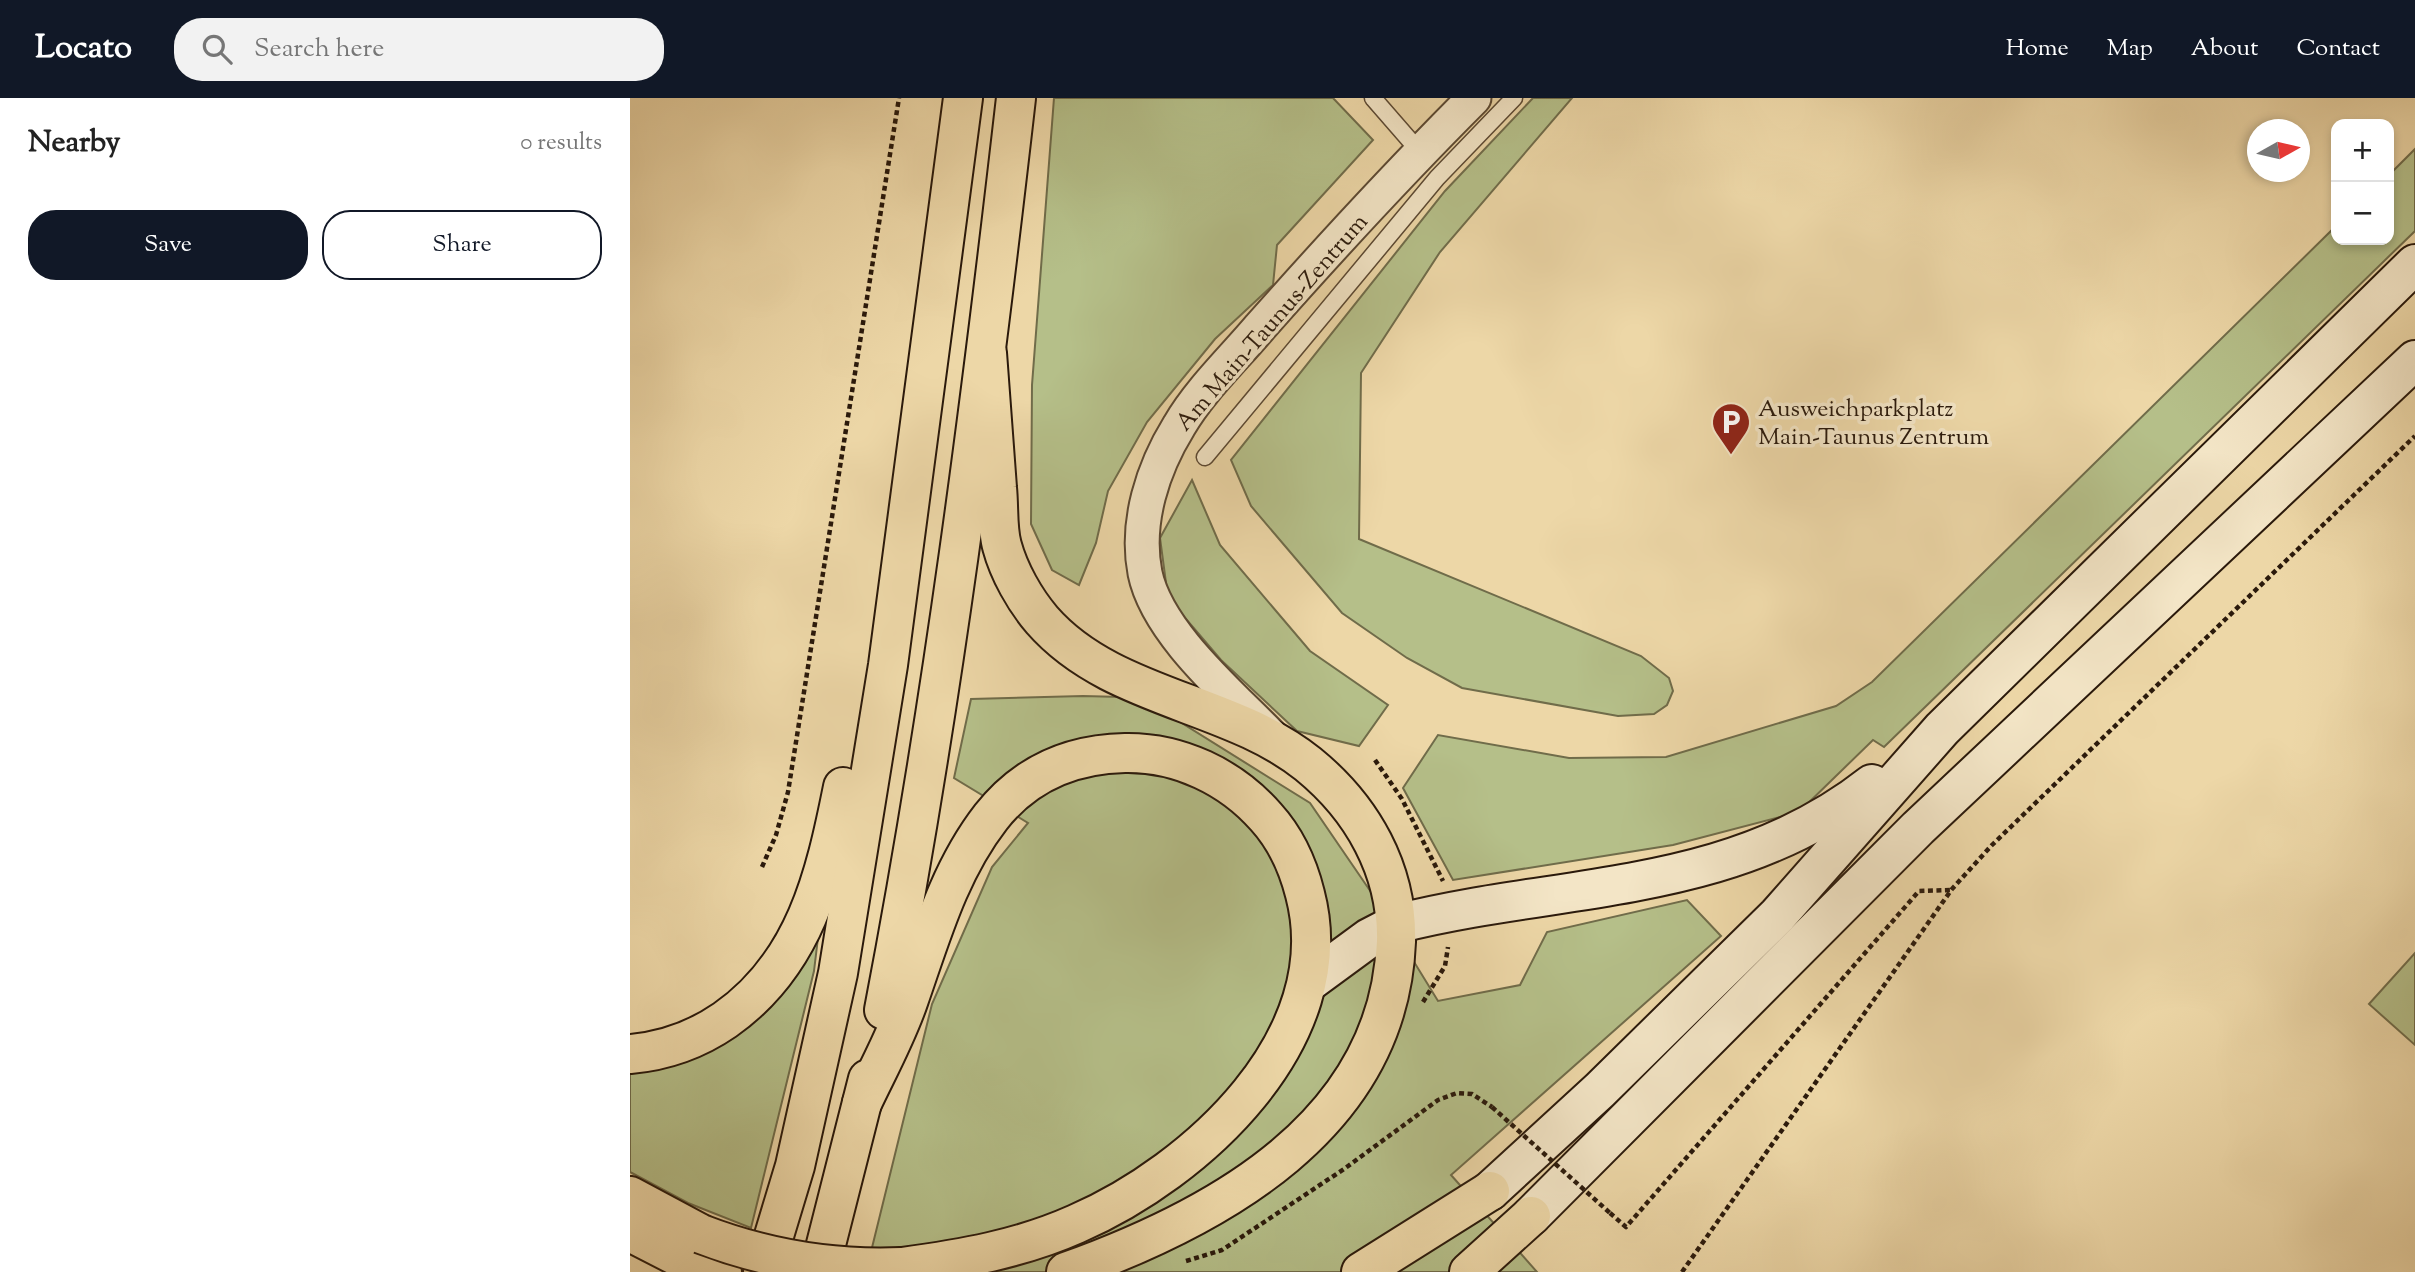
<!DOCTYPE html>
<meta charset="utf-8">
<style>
body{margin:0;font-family:"Sorts Mill Goudy",serif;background:#f2f2f2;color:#222}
.controls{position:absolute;right:21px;top:21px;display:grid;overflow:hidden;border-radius:14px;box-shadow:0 4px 10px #0003}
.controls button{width:63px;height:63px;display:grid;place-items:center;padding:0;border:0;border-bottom:2px solid #e0e0e0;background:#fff;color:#222;font:35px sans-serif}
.compass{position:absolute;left:1617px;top:21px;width:63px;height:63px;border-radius:50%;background:#fff;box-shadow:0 4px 10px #0003;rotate:82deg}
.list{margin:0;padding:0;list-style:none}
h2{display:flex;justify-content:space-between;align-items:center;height:91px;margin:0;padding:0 28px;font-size:30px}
h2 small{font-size:23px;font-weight:400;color:#767676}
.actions{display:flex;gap:14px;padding:21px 28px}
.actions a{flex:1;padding:16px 0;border:2px solid #111827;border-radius:28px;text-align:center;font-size:24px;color:#111827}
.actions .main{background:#111827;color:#fff}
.icon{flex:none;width:38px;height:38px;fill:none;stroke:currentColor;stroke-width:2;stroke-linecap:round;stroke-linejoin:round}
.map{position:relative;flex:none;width:1785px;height:1174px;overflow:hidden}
header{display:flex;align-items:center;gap:42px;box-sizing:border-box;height:98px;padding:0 35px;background:#111827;color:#fff}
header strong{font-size:33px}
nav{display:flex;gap:38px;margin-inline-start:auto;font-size:24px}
.search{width:490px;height:63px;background:#f2f2f2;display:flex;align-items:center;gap:18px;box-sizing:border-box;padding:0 24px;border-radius:28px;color:#767676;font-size:26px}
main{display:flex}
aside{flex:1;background:#fff}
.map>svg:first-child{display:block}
</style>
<header>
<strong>Locato</strong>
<div class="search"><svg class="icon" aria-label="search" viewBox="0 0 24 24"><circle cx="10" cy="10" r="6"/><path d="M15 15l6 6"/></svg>Search here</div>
<nav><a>Home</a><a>Map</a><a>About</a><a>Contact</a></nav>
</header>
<main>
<aside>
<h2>Nearby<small>0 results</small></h2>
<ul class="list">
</ul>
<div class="actions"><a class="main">Save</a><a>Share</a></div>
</aside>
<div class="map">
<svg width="1785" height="1174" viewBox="0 0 1785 1174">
<rect width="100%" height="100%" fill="#edd7a7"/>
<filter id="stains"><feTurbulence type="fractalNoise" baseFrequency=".00286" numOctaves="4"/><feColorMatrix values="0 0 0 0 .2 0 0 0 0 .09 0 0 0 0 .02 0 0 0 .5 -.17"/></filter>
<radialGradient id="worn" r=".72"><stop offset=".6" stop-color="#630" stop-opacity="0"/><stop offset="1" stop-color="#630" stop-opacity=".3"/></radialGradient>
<g fill="#b5bf89" stroke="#706c4a" stroke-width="2">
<path d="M424 0H703L743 42 647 147 643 187 585 241 517 324 478 393 466 445 449 487 422 472 401 426 402 287Z"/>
<path d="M903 0H942L810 154 731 275 729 441 1011 558 1039 580 1043 593 1037 607 1024 616 988 618 832 590 777 560 712 515 621 408 601 362 815 93Z"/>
<path d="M1785 51V133L1254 649 1243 642 1169 714 1043 747 823 782 773 690 808 637 939 660 1036 659 1206 608 1242 584 1706 128V142H1759V77Z"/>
<path d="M562 382 590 447 680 553 758 607 729 648 667 633 591 562 538 500 530 440Z"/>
<path d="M453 598 492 599 534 614 680 705 743 797 808 903 890 887 917 834 1057 802 1091 838 821 1077 907 1174H236L302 906 362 769 398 725 324 680 341 601Z"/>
<path d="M190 823 184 873 121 1130 58 1105 0 1074V968H6Z"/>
<path d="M1785 855V947L1739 906Z"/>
</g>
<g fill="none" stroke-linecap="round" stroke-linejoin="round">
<defs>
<g id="lane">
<path d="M743 0 790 54"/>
<path d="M575 359 807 80 884 0"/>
</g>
<path id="street" d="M640 637C599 595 527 534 515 475 505 424 523 370 549 328 570 292 603 261 630 229 699 151 770 74 844 0"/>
<g id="secondary">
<path d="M679 884 739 840 766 826C931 784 1100 798 1242 686"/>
<path d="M860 1093 970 992 1148 817 1312 631 1785 166"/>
<path d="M901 1118 1288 730 1785 262"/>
</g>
<g id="highway">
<path d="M357 255C360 300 364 345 367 390 369 409 367 431 372 448 379 474 395 502 412 522 481 601 600 603 678 666 732 710 768 772 766 844 759 1027 587 1120 436 1174"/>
<path d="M254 912C312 611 351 305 386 0"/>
<path d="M0 956C35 953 66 942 95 922 175 866 195 779 213 689"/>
<path d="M232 1005C248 971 267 937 279 901 301 838 319 773 361 719 395 676 441 656 495 655 549 654 601 679 636 719 656 741 668 768 675 796 713 940 566 1074 446 1126 390 1151 332 1161 272 1169"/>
<path d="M0 1098 71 1136"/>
<path d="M0 1134 47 1158 92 1174"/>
<path d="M133 1174 165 1068 208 875 258 567 333 0"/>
<path d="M189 1174 238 981"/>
<path d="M731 1174 860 1093"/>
<path d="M839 1174 901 1118"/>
</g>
</defs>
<use href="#lane" stroke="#5b4832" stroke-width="19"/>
<use href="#street" stroke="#5b4832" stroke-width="37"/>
<use href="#secondary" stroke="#2a190b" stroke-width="42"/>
<use href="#highway" stroke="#2a190b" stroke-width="42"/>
<g stroke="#2a190b" stroke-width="4.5" stroke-dasharray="5 3.5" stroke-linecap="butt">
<path d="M745 662 772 701 813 783"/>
<path d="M132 769 146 737 158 694 269 0"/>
<path d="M793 904 815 868 818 849"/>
<path d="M980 1115 996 1129 1289 793 1321 792"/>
<path d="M556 1163 592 1152 714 1071 808 1002 827 995 842 996 862 1009"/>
<path d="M1052 1174 1322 791 1362 747 1785 338"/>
</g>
<use href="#lane" stroke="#f3e5c6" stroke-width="16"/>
<use href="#street" stroke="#f3e5c6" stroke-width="33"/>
<use href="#secondary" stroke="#f3e5c6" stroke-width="38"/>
<use href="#highway" stroke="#edd7a7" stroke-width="38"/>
<defs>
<path id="highway-bridge" d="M71 1136C136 1161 202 1172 272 1169"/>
</defs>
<use href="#highway-bridge" stroke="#2a190b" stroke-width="42" stroke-linecap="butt"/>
<path stroke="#2a190b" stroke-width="4.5" stroke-dasharray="5 3.5" stroke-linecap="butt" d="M862 1009 980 1115"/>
<use href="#highway-bridge" stroke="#edd7a7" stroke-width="38"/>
</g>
<defs>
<symbol id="parking-pin" viewBox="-11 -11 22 30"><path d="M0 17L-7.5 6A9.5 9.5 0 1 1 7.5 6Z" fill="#8f2418" stroke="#f3e5c6"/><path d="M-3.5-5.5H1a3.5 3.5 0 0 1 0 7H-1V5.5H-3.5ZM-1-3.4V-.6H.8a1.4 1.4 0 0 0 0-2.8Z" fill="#fff"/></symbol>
</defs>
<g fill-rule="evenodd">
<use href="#parking-pin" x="1079" y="302" width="44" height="60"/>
</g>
<g text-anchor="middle" stroke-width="7" stroke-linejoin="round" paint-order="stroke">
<g font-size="24" fill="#2a190b" stroke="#f3e5c6">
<text transform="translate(641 224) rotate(-49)" y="8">Am Main-Taunus-Zentrum</text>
</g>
<g font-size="24" fill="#2a190b" stroke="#f3e5c6" text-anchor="start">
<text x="1128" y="318">Ausweichparkplatz<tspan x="1128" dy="28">Main-Taunus Zentrum</tspan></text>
</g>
</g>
<rect width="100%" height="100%" filter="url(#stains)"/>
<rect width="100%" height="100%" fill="url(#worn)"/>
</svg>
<div class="controls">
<button>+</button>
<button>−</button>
</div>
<svg class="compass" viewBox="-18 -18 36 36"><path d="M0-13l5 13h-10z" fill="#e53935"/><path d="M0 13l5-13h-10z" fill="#767676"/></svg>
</div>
</main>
